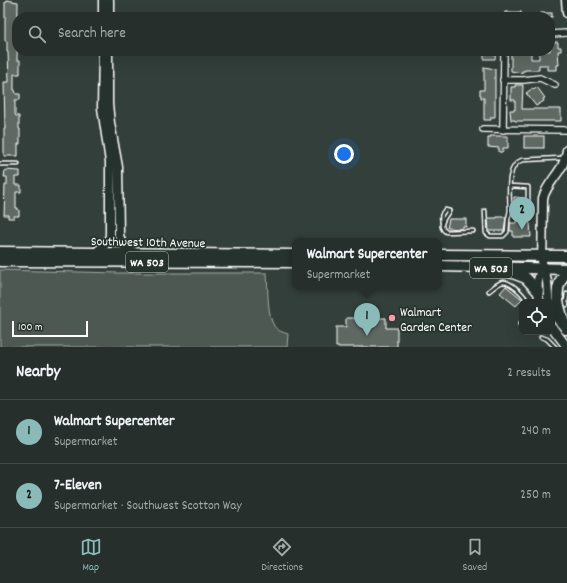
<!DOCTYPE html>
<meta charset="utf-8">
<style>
body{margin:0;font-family:Dekko,sans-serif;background:#323b38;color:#f1f3f6}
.controls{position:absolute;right:12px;bottom:12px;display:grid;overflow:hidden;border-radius:8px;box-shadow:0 4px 16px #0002}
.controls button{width:36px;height:36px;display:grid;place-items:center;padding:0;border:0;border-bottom:1px solid #424a48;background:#262f2c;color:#f1f3f6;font:20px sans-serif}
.scale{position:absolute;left:12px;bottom:10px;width:76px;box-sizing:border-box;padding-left:4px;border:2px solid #fff;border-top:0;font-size:11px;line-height:14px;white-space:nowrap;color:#fff;-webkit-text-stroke:3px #26332d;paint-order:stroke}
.you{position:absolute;left:344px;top:154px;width:14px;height:14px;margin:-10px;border:3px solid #fff;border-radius:50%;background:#1a73e8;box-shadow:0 0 0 6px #1a73e833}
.badge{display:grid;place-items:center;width:26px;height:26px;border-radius:50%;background:#8bbbb9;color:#111;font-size:13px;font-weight:700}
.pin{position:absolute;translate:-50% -33px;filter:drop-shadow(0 1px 2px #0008)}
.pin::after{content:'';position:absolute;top:21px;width:14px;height:12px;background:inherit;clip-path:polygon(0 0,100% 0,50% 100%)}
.popup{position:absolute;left:292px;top:238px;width:150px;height:52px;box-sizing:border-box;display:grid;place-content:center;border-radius:8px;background:#262f2c;filter:drop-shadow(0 1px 3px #0005);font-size:13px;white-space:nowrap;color:#a4a9a9}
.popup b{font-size:15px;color:#f1f3f6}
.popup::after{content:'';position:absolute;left:50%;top:100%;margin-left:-8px;border:8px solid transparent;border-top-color:#262f2c}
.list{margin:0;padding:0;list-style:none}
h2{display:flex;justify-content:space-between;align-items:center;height:52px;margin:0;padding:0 16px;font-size:17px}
h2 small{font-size:13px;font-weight:400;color:#a4a9a9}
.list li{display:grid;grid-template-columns:26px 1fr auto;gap:12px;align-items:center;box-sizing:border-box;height:64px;padding:0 16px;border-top:1px solid #424a48}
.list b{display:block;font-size:15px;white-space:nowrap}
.list p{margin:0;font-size:13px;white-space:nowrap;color:#a4a9a9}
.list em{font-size:13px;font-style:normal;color:#a4a9a9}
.icon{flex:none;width:22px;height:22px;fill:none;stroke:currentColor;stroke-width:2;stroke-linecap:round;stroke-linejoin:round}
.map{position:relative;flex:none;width:567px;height:347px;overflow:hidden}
.search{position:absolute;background:#262f2c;box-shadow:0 4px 16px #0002;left:12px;right:12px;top:12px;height:44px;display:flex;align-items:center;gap:10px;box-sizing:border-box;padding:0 14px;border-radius:16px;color:#a4a9a9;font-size:15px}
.sheet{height:180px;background:#262f2c}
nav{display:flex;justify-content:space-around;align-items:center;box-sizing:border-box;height:56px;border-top:1px solid #424a48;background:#262f2c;font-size:11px;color:#a4a9a9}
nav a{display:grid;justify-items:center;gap:2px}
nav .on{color:#8bbbb9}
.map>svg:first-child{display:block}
</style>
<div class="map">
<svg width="567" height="347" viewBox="0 0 567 347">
<rect width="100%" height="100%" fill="#333f3a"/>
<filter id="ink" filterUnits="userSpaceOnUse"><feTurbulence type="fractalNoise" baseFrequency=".025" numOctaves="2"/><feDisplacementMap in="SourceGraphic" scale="8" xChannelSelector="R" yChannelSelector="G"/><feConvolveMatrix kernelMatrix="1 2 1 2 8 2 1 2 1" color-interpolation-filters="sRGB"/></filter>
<g filter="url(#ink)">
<path fill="#4d5853" stroke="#a6aca9" d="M0 270 118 273H267C268 287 267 315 274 326 278 331 282 332 288 334L287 347H0Z"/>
<g fill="#5f6964" stroke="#fff">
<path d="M6 0 18 2 17 60H20V74H14V90H15L16 94H20V100H15V114L16 116H19V129H20V144H18V156H4V129H5L4 82H9L8 52H7V41H5V2H6Z"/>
<rect x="505" y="12" width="16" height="5"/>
<rect x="541" y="13" width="11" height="4"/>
<path d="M550 42H558V47H561V51H558L559 65H557V70H547V65H539V70H525V71H522V73L511 71V51H531V59H539V51H550Z"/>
<path d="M484 51H496L495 59H484Z"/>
<path d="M484 67 495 69V117H491V120H484V98H481V95H480V90H484Z"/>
<path d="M515 85H523L522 109H561V121H515V120H511L510 110H515V100H511V87H515Z"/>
<path d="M537 87 545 98 543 99 544 101 536 106 526 93 533 88 534 90Z"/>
<path d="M490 136H508V148H503V152H499V148L488 147V138H490Z"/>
<rect x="524" y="136" width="20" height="12"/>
<path d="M5 170 20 171V177H15V185H21V192H16V208H18V210H19V216H14V218H8V215H4L5 185H7V177H4Z"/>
<path d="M514 197 525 198V206H514Z"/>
<path d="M497 217H506L504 231H489L488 218H497Z"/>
<path d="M449 219H466V227L463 226V228L462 229 447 228Z"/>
<path d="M516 221H528V223H530L531 237H513V231H510V223H516Z"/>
<path d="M506 286 522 299 516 306 500 293Z"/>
<path d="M346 318H386V328H397V347H336V327H346Z"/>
</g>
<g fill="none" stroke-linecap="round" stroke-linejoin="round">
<defs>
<g id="lane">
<path d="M0 164H18"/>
<path d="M510 186 528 187V211H510C510 195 505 166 522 160L563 158"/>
<path d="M449 211C445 217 437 226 446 232L473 231"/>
<path d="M485 211 486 233 490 236H503L507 232 508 219 510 211"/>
<path d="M442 222C441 217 441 214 445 210L449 211"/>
<path d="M489 291C493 288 498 283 503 282 511 282 525 295 527 302"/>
<path d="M567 294 566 302 567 305"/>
<path d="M520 324 522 322"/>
<path d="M541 337 547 339 555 347"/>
</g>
<g id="street">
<path d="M550 34 567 33"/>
<path d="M503 80H524L540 78 555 85"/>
<path d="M483 129 567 130"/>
<path d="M503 130 504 51"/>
</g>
<g id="secondary">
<path d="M566 0 567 13"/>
<path d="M103 17V0"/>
<path d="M109 17V0"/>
<path d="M108 51V104L110 123 118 167 119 235 122 244 136 253"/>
<path d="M95 253 108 242 110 235V162L102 108 103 51"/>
<path d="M540 302C537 291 536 279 542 269"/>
<path d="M549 302C546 290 550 280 542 269L543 198C548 180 565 171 567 150"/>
<path d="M552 309 557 319 564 327"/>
<path d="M552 327 567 347"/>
</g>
<g id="highway">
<path d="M0 252 295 255"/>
<path d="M439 255 567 256"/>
<path d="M0 261 295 262"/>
<path d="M439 266 567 269"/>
<path d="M510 272 526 278 538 291"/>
<path d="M566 329C560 310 550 288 567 272"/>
</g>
</defs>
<use href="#lane" stroke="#fff" stroke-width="5.5"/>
<use href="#street" stroke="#fff" stroke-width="8"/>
<use href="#secondary" stroke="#fff" stroke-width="11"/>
<use href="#highway" stroke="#fff" stroke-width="13"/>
<use href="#lane" stroke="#26332d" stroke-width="2.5"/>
<use href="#street" stroke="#26332d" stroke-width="5.5"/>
<use href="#secondary" stroke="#26332d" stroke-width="8"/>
<use href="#highway" stroke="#26332d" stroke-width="10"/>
</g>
</g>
<circle fill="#ff9aa2" stroke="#26332d" stroke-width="1.5" cx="392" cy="318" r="4"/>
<g text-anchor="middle" stroke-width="3.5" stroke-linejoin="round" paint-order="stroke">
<g fill="#26332d" stroke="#bec2c0" stroke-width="1">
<rect x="126" y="252" width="42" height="20" rx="3"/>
<rect x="470" y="258" width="42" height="20" rx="3"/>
</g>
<g font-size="12" font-weight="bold" fill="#fff">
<text x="147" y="266">WA 503</text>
<text x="491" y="272">WA 503</text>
</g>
<g font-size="13" fill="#fff" stroke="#26332d">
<text transform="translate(148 241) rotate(1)" y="5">Southwest 10th Avenue</text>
</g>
<g font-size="13" fill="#fff" stroke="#26332d" text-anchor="start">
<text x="400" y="316">Walmart<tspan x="400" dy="15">Garden Center</tspan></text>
</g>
</g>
</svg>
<div class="controls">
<button><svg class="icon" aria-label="locate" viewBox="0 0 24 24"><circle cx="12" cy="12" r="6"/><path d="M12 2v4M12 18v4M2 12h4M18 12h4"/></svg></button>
</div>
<div class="scale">100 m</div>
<div class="you"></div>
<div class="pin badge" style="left:367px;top:336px">1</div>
<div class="popup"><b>Walmart Supercenter</b>Supermarket</div>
<div class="pin badge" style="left:522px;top:230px">2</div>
<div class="search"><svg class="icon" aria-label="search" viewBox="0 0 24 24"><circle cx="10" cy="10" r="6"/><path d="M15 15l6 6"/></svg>Search here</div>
</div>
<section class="sheet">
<h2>Nearby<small>2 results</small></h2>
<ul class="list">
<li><span class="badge">1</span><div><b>Walmart Supercenter</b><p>Supermarket</p></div><em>240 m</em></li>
<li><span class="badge">2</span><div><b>7-Eleven</b><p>Supermarket · Southwest Scotton Way</p></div><em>250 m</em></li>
</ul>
</section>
<nav>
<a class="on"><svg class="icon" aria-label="map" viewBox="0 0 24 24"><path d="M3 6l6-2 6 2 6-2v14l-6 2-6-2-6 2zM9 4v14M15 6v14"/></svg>Map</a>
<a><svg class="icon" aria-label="directions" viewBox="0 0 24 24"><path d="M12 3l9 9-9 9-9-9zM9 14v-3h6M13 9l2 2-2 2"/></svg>Directions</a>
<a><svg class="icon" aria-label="saved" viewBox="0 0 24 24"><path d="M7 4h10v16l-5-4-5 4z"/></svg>Saved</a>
</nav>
